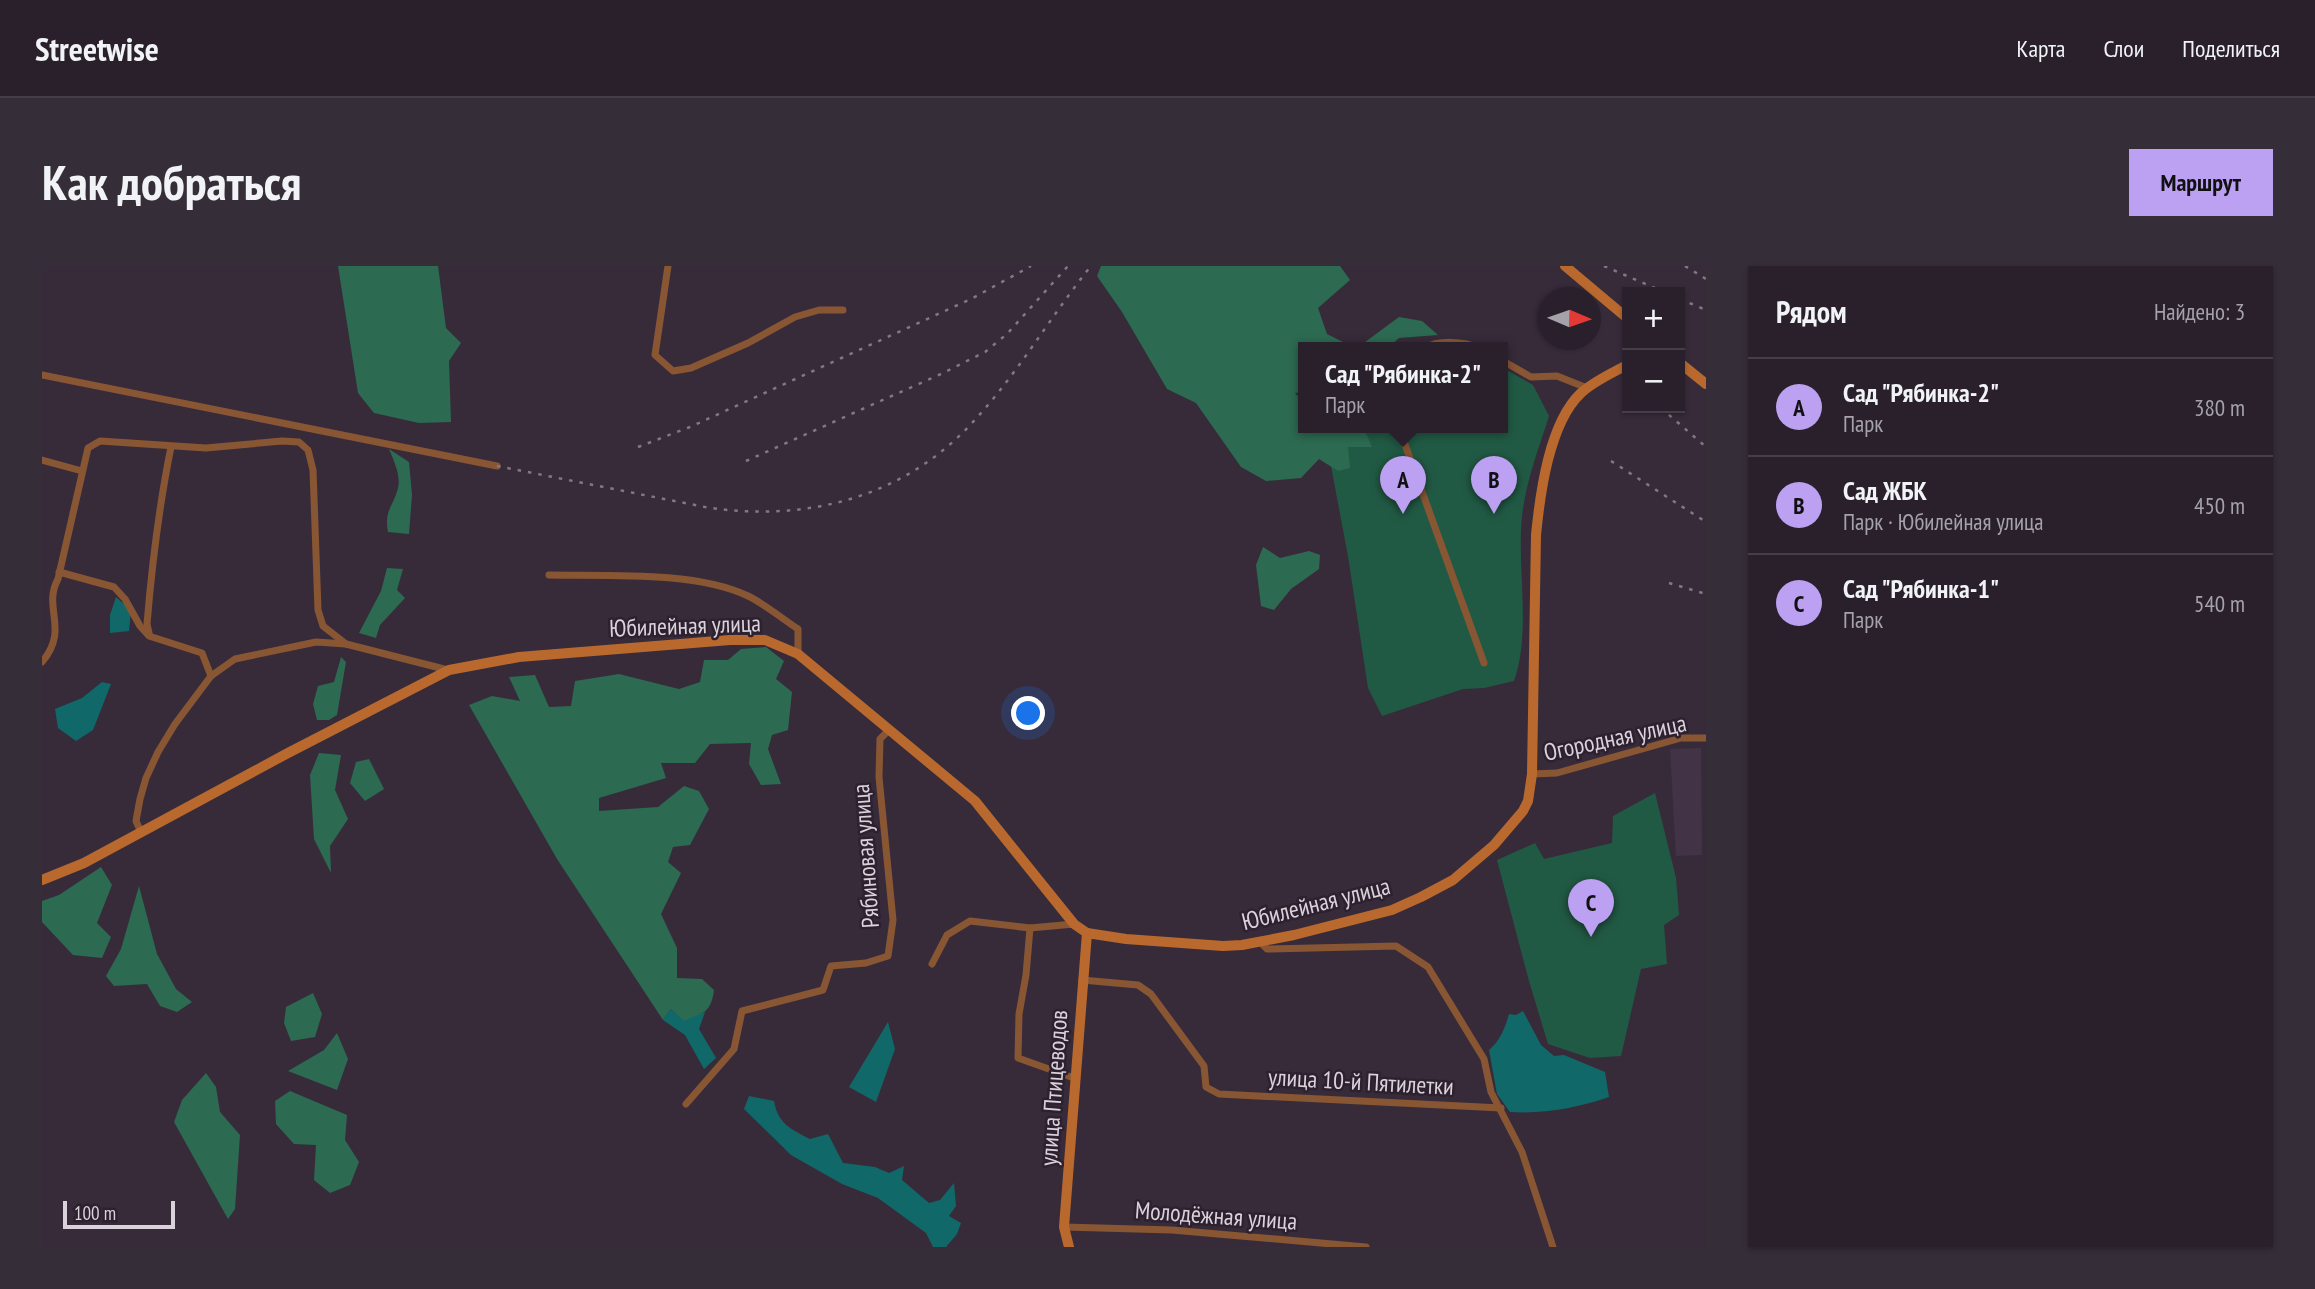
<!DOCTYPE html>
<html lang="ru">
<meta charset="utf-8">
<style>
body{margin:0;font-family:"PT Sans Narrow",sans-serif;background:#352d38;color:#f1f3f6}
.controls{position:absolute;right:21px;top:21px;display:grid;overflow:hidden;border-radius:0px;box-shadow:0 2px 5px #0004}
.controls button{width:63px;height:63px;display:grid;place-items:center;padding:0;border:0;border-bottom:2px solid #453e48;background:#29202c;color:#f1f3f6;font:35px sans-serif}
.compass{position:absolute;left:1496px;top:21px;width:63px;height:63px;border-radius:50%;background:#29202c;box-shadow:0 2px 5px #0004;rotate:92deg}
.scale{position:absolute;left:21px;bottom:18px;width:112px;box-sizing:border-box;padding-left:7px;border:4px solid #dad2db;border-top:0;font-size:19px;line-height:24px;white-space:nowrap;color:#dad2db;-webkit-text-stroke:5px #2d212f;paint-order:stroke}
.you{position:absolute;left:987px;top:448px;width:24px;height:24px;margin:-18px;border:5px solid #fff;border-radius:50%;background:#1a73e8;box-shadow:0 0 0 10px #1a73e833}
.badge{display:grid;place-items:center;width:46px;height:46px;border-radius:50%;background:#bca0f2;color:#111;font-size:23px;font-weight:700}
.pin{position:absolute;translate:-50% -58px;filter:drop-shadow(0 2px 4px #0008)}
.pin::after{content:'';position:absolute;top:37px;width:24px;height:21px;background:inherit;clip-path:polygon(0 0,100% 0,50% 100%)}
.popup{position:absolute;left:1256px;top:76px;width:210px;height:91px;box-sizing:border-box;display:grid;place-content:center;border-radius:0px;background:#29202c;filter:drop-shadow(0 2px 5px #0005);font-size:23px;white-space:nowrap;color:#a5a3a9}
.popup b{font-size:26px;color:#f1f3f6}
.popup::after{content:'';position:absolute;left:50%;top:100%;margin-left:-14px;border:14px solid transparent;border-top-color:#29202c}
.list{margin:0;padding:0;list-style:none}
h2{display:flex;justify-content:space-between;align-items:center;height:91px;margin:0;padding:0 28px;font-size:30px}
h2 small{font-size:23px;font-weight:400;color:#a5a3a9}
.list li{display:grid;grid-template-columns:46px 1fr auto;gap:21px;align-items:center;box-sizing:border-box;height:98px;padding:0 28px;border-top:2px solid #453e48}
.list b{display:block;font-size:26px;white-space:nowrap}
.list p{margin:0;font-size:23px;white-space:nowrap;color:#a5a3a9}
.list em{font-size:23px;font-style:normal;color:#a5a3a9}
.map{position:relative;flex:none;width:1664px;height:981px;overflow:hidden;border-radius:0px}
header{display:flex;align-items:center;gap:42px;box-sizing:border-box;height:98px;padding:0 35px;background:#29202c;border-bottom:2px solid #453e48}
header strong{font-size:33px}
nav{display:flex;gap:38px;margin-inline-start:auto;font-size:24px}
.intro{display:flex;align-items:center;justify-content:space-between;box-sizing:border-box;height:168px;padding:0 42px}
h1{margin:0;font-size:49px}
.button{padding:18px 32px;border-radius:0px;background:#bca0f2;color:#111;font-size:24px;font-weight:700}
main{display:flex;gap:42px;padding:0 42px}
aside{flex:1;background:#29202c;border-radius:0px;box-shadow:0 2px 5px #0004}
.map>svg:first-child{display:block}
</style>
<header>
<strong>Streetwise</strong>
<nav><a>Карта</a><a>Слои</a><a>Поделиться</a></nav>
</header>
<div class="intro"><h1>Как добраться</h1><a class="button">Маршрут</a></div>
<main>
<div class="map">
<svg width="1664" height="981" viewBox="0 0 1664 981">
<rect width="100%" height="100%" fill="#372b3a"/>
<path fill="#433347" d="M1659 482 1660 589 1634 590 1628 483Z"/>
<g fill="#215a44">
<path d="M1461 102 1491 119 1507 150C1495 188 1480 225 1479 265 1477 313 1488 370 1472 415L1442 422 1421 423 1340 450 1326 422 1306 290 1289 200 1296 205 1306 181H1329L1322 162H1461Z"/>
<path d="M1613 527 1634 612 1637 649 1622 659 1625 698 1599 703 1579 790 1548 792 1506 778 1487 715 1455 594 1493 577 1502 593 1570 577 1571 550Z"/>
</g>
<g fill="#2c6a51">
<path d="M296 0H396L404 62 419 77 407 95 409 156 377 157 332 147 316 127Z"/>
<path d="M1059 0H1298L1308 14 1276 42 1285 68 1313 82H1261V126L1253 127 1261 136V162H1322L1330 181H1306L1308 202 1296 205 1277 193 1259 212 1224 215 1199 201 1154 137 1125 123 1080 46 1055 10Z"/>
<path d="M1357 51 1380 55 1396 69 1357 72 1346 82H1315Z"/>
<path d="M347 183 367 196 370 229 367 268 346 266C342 243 351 242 356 222 359 210 352 195 347 183Z"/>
<path d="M1221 281 1238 292 1267 285 1278 289 1277 303 1249 323 1232 344 1219 340 1214 299Z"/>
<path d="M345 302 361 303 355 324 363 332 338 359 334 372 317 367 339 325Z"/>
<path d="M724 381 742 395 734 413 750 426 746 464 730 469 726 483 739 518 719 519 707 498 709 477 668 478 653 497H619L624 512 557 532V545L616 541 642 520 657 525 667 543 648 579 631 581 626 596 639 607 619 648 635 682V712L660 713 672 724C669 747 661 747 642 756L629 743 621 754 515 593 427 439 450 430 478 435 467 411 493 409 507 441 529 440 533 415 577 408 637 423 658 416 662 394H686L699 383Z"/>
<path d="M299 391 304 396 295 449 287 454H275L271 438 276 420 292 416Z"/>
<path d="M277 487 299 489 293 524 306 553 288 580 289 607 272 573 268 509Z"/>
<path d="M327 493 342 523 323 535 308 517 314 496Z"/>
<path d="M59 601 70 619 55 657 69 671 60 692 31 689 0 656V635L17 629Z"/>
<path d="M97 620 115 688 134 723 150 736 135 746 118 740 105 718 72 720 64 710 79 683Z"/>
<path d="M271 727 280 748 273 771 249 775 242 757 244 741Z"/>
<path d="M295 767 306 793 295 824 246 805 282 784Z"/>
<path d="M164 807 174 821 178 846 198 869 193 943 186 953 132 856 140 834Z"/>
<path d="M248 825 305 849 303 874 317 896 308 919 288 927 272 914 274 879 252 878 234 858 233 835Z"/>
</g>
<g fill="#116869">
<path d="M74 331 89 344 87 365 68 367V349Z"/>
<path d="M60 416 69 418 51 464 34 475 16 462 13 443 40 432Z"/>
<path d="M629 743 642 755 663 746 657 763 674 792 662 803 643 769 621 754Z"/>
<path d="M1481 745 1499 779 1512 790 1522 789 1563 806 1567 831C1534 842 1504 848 1468 846L1455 828 1447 784C1458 775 1463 762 1467 748L1474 749Z"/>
<path d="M846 756 853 783 834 836 807 821Z"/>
<path d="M707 830 732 835C736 858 749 863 768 873L786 868 801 897 833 901 847 907 862 900 860 914 887 937 898 934 912 917 914 940 907 950 919 957 915 968 904 981H891L884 967 836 932 800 918 749 889 702 843Z"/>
</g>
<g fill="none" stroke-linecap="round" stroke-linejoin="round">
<g stroke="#895634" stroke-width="7">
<path d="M626 0 613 89 631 105 649 102 706 77 753 51 777 44H801"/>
<path d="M1383 82C1395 74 1423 75 1436 82"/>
<path d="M1461 95 1489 111 1515 110 1545 122"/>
<path d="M0 109 455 200"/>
<path d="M1357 162 1442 397"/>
<path d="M0 194 40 205"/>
<path d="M17 306 72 321 83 333 98 360 107 370 160 387 169 410"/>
<path d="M507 309C565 310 654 305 706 330 723 338 739 352 756 363V388"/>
<path d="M107 367 105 358C110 298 117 240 129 181"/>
<path d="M0 396C28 363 0 342 16 313L46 182 58 175 164 182 240 175 257 176 266 184 271 204 276 344 281 360 304 378"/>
<path d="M1490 508 1515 507 1639 472H1664"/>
<path d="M99 566 94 555 98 533 104 512 116 486 133 458 169 410 193 393 274 376 304 378 406 404"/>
<path d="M988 662 984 709 977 748 976 792 1032 812"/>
<path d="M1218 676 1225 683 1354 680 1386 701 1442 793 1449 826 1480 886 1511 981"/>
<path d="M890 698 905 669 928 655 988 662 1032 658"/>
<path d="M1040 714 1096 719 1109 728 1162 800 1164 821 1177 828 1459 842"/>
<path d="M644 838 692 783 700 745 781 724 789 700 824 697 846 690 851 654 837 511 838 473 847 464"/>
<path d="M1022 961 1130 964 1324 981"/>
</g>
<g stroke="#ba692e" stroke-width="10">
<path d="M1523 0 1585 52"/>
<path d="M1638 97 1664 118"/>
<path d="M0 614 42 597 246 487 407 404 477 391 688 374H723L756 388 933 535 1032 658 1045 667 1084 673 1181 680 1200 679 1252 669 1350 644 1379 631 1411 614 1452 579 1481 545 1486 535 1490 508 1494 269C1498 228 1507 157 1539 127 1552 115 1570 107 1585 99"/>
<path d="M1027 981 1022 961 1045 667"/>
</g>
<g stroke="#827884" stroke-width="2.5" stroke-dasharray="3.5 7" stroke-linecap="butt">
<path d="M1562 0 1622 26"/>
<path d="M1643 0 1664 13"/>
<path d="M1638 33 1664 44"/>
<path d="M1619 142 1664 181"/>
<path d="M596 181 648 161 929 33 989 0"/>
<path d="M704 195 899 108 943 86 965 68 1026 0"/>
<path d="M1569 195 1664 256"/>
<path d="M455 200 663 241C762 257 861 232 930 157 975 109 1008 51 1049 0"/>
<path d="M1627 317 1664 328"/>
</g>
</g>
<g text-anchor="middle" stroke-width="5" stroke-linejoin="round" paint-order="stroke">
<g font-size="24" fill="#dad2db" stroke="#2d212f">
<text transform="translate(643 360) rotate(-2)" y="8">Юбилейная улица</text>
<text transform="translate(1573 472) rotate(-12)" y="8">Огородная улица</text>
<text transform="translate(824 590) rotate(-94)" y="8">Рябиновая улица</text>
<text transform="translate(1274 638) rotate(-14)" y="8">Юбилейная улица</text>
<text transform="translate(1319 816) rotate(3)" y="8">улица 10-й Пятилетки</text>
<text transform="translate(1012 822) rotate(-86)" y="8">улица Птицеводов</text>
<text transform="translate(1174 950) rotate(4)" y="8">Молодёжная улица</text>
</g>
</g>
</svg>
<div class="controls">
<button>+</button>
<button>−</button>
</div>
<svg class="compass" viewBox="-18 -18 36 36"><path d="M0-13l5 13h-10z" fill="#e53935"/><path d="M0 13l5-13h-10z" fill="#a5a3a9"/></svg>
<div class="scale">100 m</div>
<div class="you"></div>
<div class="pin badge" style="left:1361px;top:248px">A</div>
<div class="popup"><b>Сад &quot;Рябинка-2&quot;</b>Парк</div>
<div class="pin badge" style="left:1452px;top:248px">B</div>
<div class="pin badge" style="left:1549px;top:671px">C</div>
</div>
<aside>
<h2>Рядом<small>Найдено: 3</small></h2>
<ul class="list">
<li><span class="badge">A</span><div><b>Сад &quot;Рябинка-2&quot;</b><p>Парк</p></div><em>380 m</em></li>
<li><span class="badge">B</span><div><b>Сад ЖБК</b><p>Парк · Юбилейная улица</p></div><em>450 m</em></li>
<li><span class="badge">C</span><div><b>Сад &quot;Рябинка-1&quot;</b><p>Парк</p></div><em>540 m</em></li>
</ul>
</aside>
</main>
